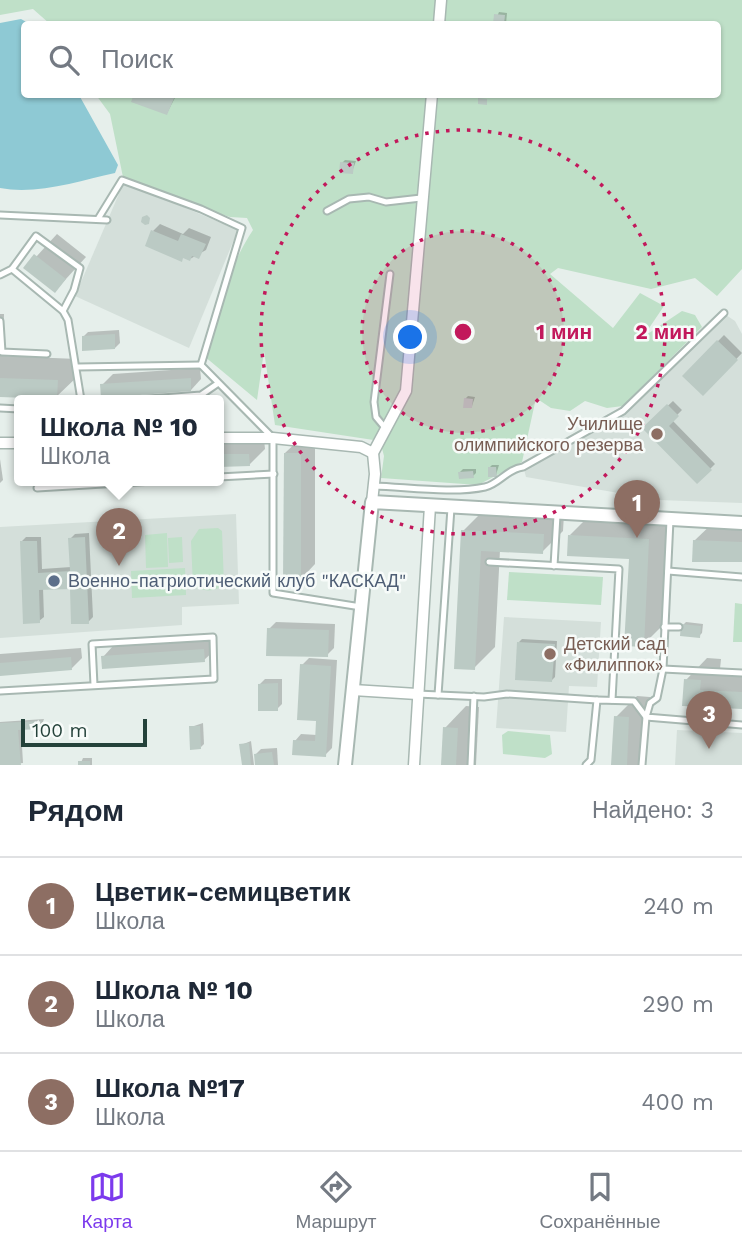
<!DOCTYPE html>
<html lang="ru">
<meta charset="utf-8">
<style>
body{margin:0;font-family:"Work Sans",sans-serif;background:#f2f2f3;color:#1f2937}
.scale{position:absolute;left:21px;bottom:18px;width:126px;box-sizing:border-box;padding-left:7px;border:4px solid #24423a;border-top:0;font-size:19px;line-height:24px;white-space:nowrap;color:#24423a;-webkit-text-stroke:5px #f7fbf9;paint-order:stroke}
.you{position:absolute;left:411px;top:338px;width:24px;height:24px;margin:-18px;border:5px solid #fff;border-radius:50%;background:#1a73e8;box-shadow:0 0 0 10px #1a73e833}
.badge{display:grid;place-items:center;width:46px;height:46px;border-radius:50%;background:#7c3aed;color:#fff;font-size:23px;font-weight:700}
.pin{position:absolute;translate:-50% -58px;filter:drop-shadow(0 2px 4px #0008)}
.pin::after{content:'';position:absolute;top:37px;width:24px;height:21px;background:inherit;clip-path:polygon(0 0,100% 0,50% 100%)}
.popup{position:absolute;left:14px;top:395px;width:210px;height:91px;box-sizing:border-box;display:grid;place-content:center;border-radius:7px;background:#fff;filter:drop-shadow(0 2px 5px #0005);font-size:23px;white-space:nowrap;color:#747a83}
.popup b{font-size:26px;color:#1f2937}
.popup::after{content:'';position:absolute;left:50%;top:100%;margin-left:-14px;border:14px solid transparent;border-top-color:#fff}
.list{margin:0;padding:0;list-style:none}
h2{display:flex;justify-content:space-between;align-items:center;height:91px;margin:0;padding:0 28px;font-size:30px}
h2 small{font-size:23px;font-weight:400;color:#747a83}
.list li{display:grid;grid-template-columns:46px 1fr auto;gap:21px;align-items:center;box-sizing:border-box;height:98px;padding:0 28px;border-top:2px solid #e0e1e3}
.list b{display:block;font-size:26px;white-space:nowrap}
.list p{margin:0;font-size:23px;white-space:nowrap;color:#747a83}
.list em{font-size:23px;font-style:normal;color:#747a83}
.icon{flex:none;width:38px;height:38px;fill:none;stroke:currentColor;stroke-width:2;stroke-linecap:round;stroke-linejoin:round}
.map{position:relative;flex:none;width:742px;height:765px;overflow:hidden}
.search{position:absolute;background:#fff;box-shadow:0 2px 5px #0004;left:21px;right:21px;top:21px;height:77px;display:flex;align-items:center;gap:18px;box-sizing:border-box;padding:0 24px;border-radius:7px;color:#747a83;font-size:26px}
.sheet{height:385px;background:#fff}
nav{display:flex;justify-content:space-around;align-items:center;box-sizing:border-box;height:98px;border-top:2px solid #e0e1e3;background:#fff;font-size:19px;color:#747a83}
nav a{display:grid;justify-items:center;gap:4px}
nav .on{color:#7c3aed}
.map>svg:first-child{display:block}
</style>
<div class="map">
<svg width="742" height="765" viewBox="0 0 742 765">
<rect width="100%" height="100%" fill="#e6efeb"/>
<g fill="#d4dfda">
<path d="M124 182 238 230 189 348 75 296Z"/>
<path d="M720 311 735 321 742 334V503L659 500 526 477 522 462 623 406Z"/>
<path d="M236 514 239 604 182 607V625L0 638V527Z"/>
<path d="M504 617 601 622 597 687 569 686 566 732 496 728Z"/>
<path d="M677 730 742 733V765H675Z"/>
</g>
<g fill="#bfe0c8">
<path d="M0 0H742V269L717 296 695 278 651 289 558 268 550 274 613 328 640 293 664 306 643 337 682 311 695 315 702 327 623 406 607 408 585 401 570 411 551 408 536 398 522 462 478 485 381 478 384 456 380 441 275 425 264 351 257 400 204 356C217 314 228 267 253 230L247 218 230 217 124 182 110 114 96 95 718 94V24H50L33 9 0 15Z"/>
<path d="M218 528 222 531 224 585C215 592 203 592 193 586L191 541 199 529Z"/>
<path d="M167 533 168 567 146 568 145 535Z"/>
<path d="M182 537 183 562 169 563 168 538Z"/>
<path d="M185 568 186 595 132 598 131 571Z"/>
<path d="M509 572 603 577 601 605 507 600Z"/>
<path d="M735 603 742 604V642H733Z"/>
<path d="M508 731 550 735 552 754 545 758 503 754 502 735Z"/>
</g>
<path fill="#8ec9d4" d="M21 19 30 24H24V94L79 95 118 165 115 173C79 181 37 195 0 188V23Z"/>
<g fill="#0003">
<path d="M499 12 507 13 506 24H494Z"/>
<path d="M136 94H177L167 113Z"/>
<path d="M345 160 356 161 352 172 342 163Z"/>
<path d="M160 224 183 234 189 228 211 237 206 250 190 259 153 231Z"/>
<path d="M57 234 86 257 55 291 26 268Z"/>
<path d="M0 314H4L3 356 78 359V376L56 397 0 395Z"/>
<path d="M119 330 120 343 115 348 83 337 88 332Z"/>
<path d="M724 335 742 353 703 394 684 376Z"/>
<path d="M200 368 201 379 191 390 102 385 113 374Z"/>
<path d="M468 396 475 397 472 406 465 399Z"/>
<path d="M673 401 682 410 672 420 715 464 697 482 644 428Z"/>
<path d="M301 438H315V564L300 580 285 453Z"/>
<path d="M264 439 265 449 249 465H219V440Z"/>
<path d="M0 459 3 480 0 483Z"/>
<path d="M492 465H499L496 475 489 468Z"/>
<path d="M463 469H476V473L473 476 460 472Z"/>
<path d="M484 510 564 514 563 531 542 552 500 550 495 647 474 668 463 531Z"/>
<path d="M591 514 670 518 664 624 643 645 630 557 570 535Z"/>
<path d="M716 520 742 521V561L694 541Z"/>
<path d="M89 533 93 617 88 622 71 587 43 588 44 617 39 621 21 542 26 537H41L42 569 71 567 70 539 75 534Z"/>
<path d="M276 622 335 624 334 648 327 655 269 629Z"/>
<path d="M686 622 703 624 702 633 699 636 683 625Z"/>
<path d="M522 639 557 641 555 677 552 680 519 642Z"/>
<path d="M214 640 215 650 204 660 103 657 113 646Z"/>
<path d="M81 648 82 658 72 668 0 674V654Z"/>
<path d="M309 658 337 660 332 748 325 755 295 741 301 734 317 735 318 720 302 665Z"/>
<path d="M707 658 721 659 720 669 742 670V708L684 704 686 680Z"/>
<path d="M265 679H282V704L277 709 260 684Z"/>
<path d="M637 696 650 697 646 757 638 765H612L616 717Z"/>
<path d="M466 706 479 707 476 765H443L445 728Z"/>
<path d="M44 719 41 727 21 729 23 763 0 765V722Z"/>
<path d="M203 723 204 744 201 747 191 727Z"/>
<path d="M251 741 254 765H243L241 745Z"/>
<path d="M277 748 278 765H257L256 754 261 749Z"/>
<path d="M83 758H92V765H80Z"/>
</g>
<g fill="#bbcac4">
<path d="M494 14 505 15 504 24H493Z"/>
<path d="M134 94H170L175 96 167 115 131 102Z"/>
<path d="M478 98 487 99V105L478 104Z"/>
<path d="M340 162 354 163 353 174 339 173Z"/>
<path d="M147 215 150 218 149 224 145 225 141 222 142 217Z"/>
<path d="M151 230 178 241 181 234 206 244 199 259 192 256 190 261 183 258 182 262 145 246Z"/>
<path d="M34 254 66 279 55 293 23 268Z"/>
<path d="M115 334V349L82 351V336Z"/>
<path d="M717 340 738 360 703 396 682 376Z"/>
<path d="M0 378 58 380 57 399 0 397Z"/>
<path d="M191 378V391L101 398 100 384Z"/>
<path d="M464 398 473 399 472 408H463Z"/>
<path d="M667 404 679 416 669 426 712 470 697 484 642 428Z"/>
<path d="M284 453H301V581H283Z"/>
<path d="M219 454H249L250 466 219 467Z"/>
<path d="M488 467H496L497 477H488Z"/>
<path d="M473 471 474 478 459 479 458 472Z"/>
<path d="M461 530 544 534 543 554 481 551 475 670 454 669Z"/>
<path d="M568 535 649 539 644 647 624 646 629 559 567 556Z"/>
<path d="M85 537 89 624H71L70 589 39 590 40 623 23 624 20 541H37L38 573 70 571 68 538Z"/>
<path d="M693 540 742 542V562H692Z"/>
<path d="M681 624 701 626 700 638 680 636Z"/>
<path d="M267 628 329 630 328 657 266 656Z"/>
<path d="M517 642 555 644 552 682 515 680Z"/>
<path d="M204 649 205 662 102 669 101 656Z"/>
<path d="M71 657 72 670 0 676V663Z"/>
<path d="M300 664 331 666 326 757 292 755 293 740 315 741 316 721 297 720Z"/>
<path d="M684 679 701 680 700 690 742 692V709L682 706Z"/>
<path d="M278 683V711H258V684Z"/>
<path d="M614 716 629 717 627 765H611Z"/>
<path d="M41 721 42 729 18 730 21 765H0V723Z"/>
<path d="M189 726H200L201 749 190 750Z"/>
<path d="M443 727 458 728 456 765H441Z"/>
<path d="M249 743 251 765H242L239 744Z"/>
<path d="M272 752 274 765H255L254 754Z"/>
<rect x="78" y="761" width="12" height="4"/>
</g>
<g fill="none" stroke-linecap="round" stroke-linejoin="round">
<defs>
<g id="service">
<path d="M327 211 349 199 369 197 386 202 421 198"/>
<path d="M0 215 107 220"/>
<path d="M98 219 122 180 201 209 242 228 201 365"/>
<path d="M12 269 63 311 68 320 81 400"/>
<path d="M0 275 12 269 36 236 80 268 74 290 63 311"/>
<path d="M0 321 2 352 47 354"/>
<path d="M201 365 273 438V593L361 607"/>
<path d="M78 367 201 365"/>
<path d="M136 400 201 395 217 384"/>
<path d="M0 408 19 409"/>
<path d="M386 429 376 417 374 402 390 274"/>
<path d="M219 477 274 474"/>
<path d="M374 486C407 487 453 494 485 487 499 484 507 469 523 467L623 411 724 313"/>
<path d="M37 488 170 480"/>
<path d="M670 520 663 669 657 698 650 703 646 717 742 725"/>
<path d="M489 562 619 569 612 700"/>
<path d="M554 566 557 515"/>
<path d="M668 571 742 577"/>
<path d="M664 627H679"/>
<path d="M663 669 742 673"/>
<path d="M0 691 214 679 213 637 92 644 94 685"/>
<path d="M417 694 484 697 507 694 597 700"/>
<path d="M438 695 451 508"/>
<path d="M471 765 474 696"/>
<path d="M586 765 591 760 597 700 634 701 646 717 642 765"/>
</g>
<g id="minor">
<path d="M439 24 441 0"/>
<path d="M219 438H273L361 447 373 453"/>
<path d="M0 443H19"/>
<path d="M372 502 375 474 373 453 406 391 432 94"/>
<path d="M353 690 417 694"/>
<path d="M414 765 430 506"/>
</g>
<path id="tertiary" d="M345 765 372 502 742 523"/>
</defs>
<use href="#service" stroke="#a8b8b2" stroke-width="9"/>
<use href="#minor" stroke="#a8b8b2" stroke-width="13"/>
<use href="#tertiary" stroke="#a8b8b2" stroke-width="16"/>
<use href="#service" stroke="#fff" stroke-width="5"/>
<use href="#minor" stroke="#fff" stroke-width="10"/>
<use href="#tertiary" stroke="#fff" stroke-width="12"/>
</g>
<circle cx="463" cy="332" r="101" fill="#c2185b" fill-opacity=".12"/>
<g fill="none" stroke="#c2185b" stroke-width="3.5" stroke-dasharray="3.5 7">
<circle cx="463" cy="332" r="101"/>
<circle cx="463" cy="332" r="202"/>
</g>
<g fill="#8d6e63" stroke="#f7fbf9" stroke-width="2.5">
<circle cx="657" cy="434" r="7"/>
<circle cx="550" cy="654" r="7"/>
</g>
<circle fill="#5c6f8a" stroke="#f7fbf9" stroke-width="2.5" cx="54" cy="581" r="7"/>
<g text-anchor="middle" stroke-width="5" stroke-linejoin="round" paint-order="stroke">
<g font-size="18" fill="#785e54" stroke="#f7fbf9" text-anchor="end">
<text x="643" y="430">Училище<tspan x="643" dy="21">олимпийского резерва</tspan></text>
<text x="564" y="650" text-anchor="start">Детский сад<tspan x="564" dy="21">«Филиппок»</tspan></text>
</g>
<g font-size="18" fill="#4e5e75" stroke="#f7fbf9" text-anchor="start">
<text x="68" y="587">Военно-патриотический клуб "КАСКАД"</text>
</g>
</g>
<circle cx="463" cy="332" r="10" fill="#c2185b" stroke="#f7fbf9" stroke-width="3.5"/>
<g font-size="21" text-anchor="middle" font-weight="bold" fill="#c2185b" stroke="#f7fbf9" stroke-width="5" stroke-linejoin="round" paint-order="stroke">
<text x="564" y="339">1 мин</text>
<text x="665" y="339">2 мин</text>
</g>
</svg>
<div class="scale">100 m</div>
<div class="you"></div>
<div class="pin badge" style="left:637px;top:538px;background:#8d6e63">1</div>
<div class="pin badge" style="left:119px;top:566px;background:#8d6e63">2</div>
<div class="popup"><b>Школа № 10</b>Школа</div>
<div class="pin badge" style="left:709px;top:749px;background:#8d6e63">3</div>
<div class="search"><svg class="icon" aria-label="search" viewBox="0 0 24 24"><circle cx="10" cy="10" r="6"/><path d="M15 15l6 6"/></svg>Поиск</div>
</div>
<section class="sheet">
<h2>Рядом<small>Найдено: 3</small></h2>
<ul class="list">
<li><span class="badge" style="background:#8d6e63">1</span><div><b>Цветик-семицветик</b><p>Школа</p></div><em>240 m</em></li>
<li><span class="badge" style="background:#8d6e63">2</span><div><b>Школа № 10</b><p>Школа</p></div><em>290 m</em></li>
<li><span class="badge" style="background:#8d6e63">3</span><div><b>Школа №17</b><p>Школа</p></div><em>400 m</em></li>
</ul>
</section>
<nav>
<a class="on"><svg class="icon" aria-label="map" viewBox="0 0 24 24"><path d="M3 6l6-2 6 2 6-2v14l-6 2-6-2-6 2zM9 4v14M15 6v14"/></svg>Карта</a>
<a><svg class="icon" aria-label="directions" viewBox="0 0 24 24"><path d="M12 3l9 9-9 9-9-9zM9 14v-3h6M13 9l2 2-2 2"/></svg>Маршрут</a>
<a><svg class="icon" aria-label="saved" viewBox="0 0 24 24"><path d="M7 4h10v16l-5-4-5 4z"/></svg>Сохранённые</a>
</nav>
